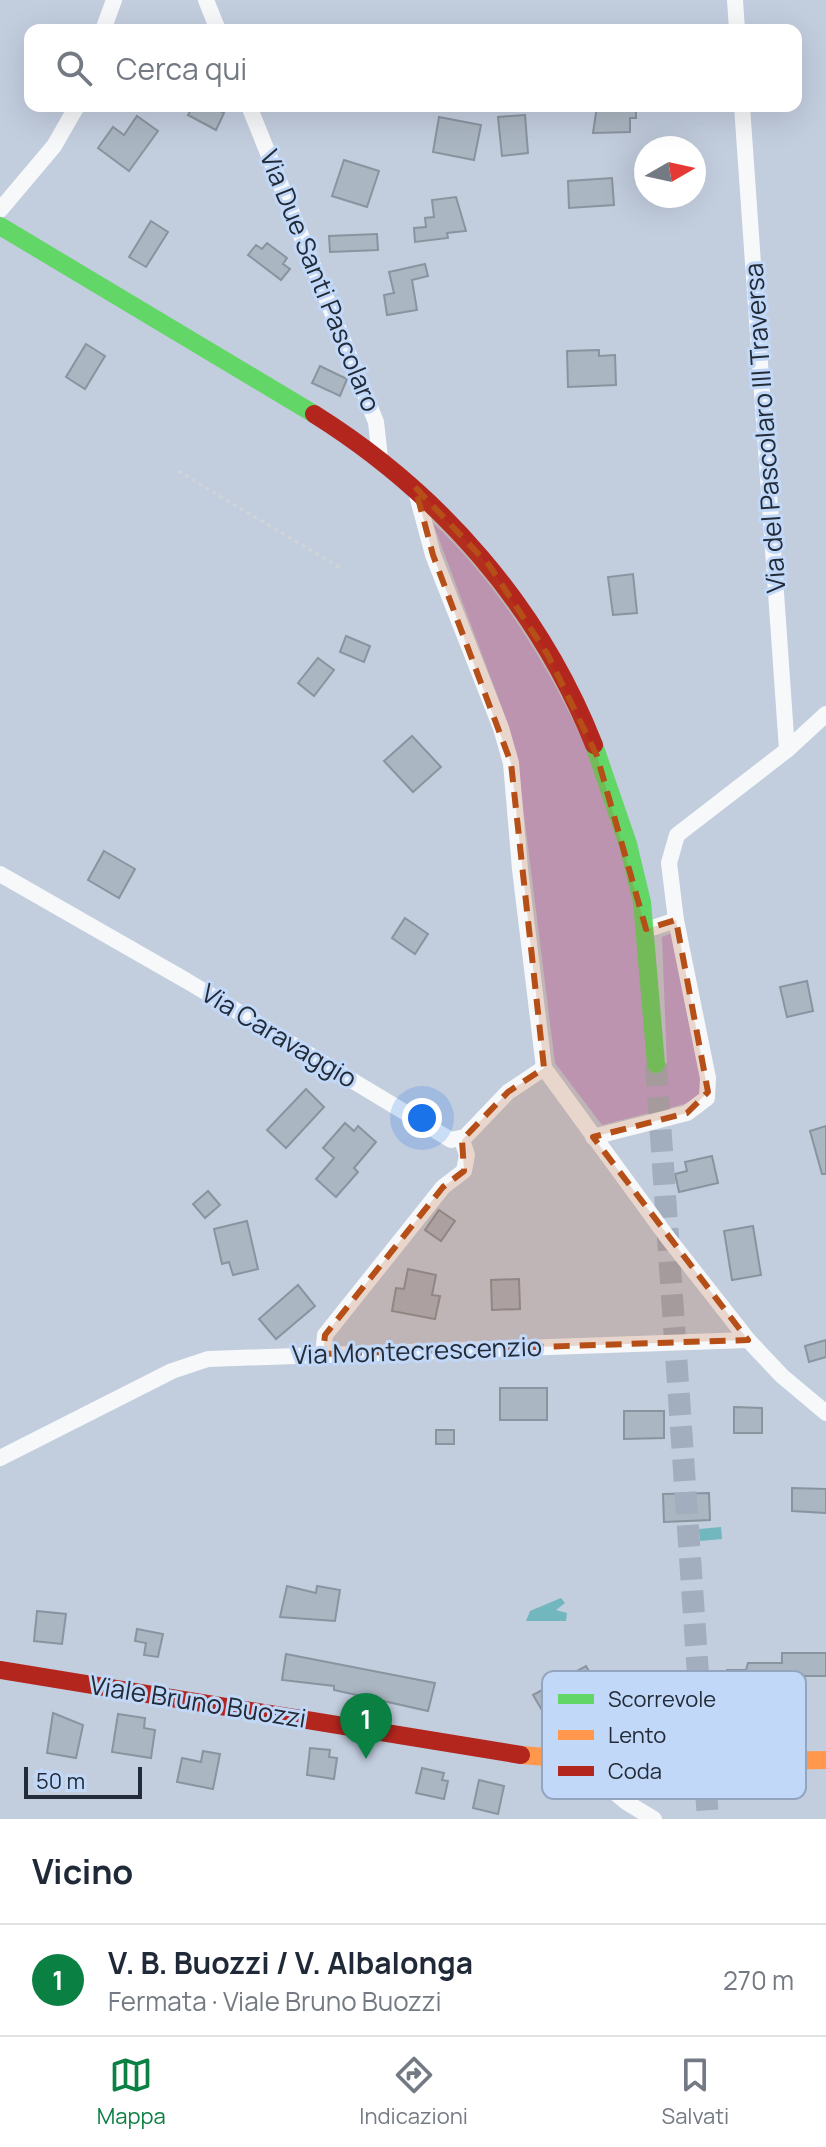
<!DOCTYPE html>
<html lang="it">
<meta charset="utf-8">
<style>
body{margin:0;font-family:Manrope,sans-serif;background:#f6f6f7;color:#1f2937}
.compass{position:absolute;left:634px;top:136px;width:72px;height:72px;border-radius:50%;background:#fff;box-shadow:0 8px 32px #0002;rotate:81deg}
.scale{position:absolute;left:24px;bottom:20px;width:118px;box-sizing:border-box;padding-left:8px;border:4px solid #222b37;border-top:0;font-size:22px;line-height:28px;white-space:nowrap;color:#222b37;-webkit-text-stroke:6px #c2d8f8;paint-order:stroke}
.you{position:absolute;left:422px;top:1118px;width:28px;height:28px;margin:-20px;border:6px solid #fff;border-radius:50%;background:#1a73e8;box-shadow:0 0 0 12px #1a73e833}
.badge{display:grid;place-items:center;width:52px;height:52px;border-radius:50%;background:#0b8043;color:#fff;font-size:26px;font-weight:700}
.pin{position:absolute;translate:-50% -66px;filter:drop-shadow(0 2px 4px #0008)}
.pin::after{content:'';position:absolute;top:42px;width:28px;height:24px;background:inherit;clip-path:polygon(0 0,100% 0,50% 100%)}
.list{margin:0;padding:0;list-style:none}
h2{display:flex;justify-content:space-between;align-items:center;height:104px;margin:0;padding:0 32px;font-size:34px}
h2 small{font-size:26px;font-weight:400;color:#747a83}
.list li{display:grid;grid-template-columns:52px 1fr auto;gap:24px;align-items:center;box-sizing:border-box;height:112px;padding:0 32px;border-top:2px solid #e0e1e3}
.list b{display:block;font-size:30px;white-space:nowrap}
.list p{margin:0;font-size:26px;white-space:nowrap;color:#747a83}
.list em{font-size:26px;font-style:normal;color:#747a83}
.icon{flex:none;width:44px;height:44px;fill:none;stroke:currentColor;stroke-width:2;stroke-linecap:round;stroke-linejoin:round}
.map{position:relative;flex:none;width:826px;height:1819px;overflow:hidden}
.search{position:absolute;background:#fff;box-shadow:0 8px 32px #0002;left:24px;right:24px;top:24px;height:88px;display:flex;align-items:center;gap:20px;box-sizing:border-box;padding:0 28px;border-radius:16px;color:#747a83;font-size:30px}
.sheet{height:216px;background:#fff}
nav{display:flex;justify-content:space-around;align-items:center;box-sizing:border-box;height:112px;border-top:2px solid #e0e1e3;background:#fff;font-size:22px;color:#747a83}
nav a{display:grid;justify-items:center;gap:4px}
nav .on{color:#0b8043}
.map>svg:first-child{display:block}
</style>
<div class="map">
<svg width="826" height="1819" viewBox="0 0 826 1819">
<rect width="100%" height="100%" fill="#c2cdde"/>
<path fill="#bea5d5" d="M433 523C535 617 617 784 638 922 645 970 645 1019 649 1067L667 1065 662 937 672 933 703 1089 696 1101 602 1125 555 1063 517 758 504 713Z"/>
<g fill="#71b7bd">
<path d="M721 1527 722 1539 700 1541 699 1529Z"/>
<path d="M561 1598 565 1603 556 1610 567 1613 566 1621H526L530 1611Z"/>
</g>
<g fill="#aab6c2" stroke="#89949f" stroke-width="2">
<path d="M193 106H211L224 113 216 130 188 115Z"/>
<path d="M597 106H636V118H630V132L593 133Z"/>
<path d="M525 115 528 153 502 156 498 117Z"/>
<path d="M137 116 158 131 129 171 98 148 113 127 124 135Z"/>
<path d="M439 117 481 125 474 160 433 152Z"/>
<path d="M344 160 379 171 367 207 332 196Z"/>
<path d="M612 178 614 205 569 208 568 181Z"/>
<path d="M456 197 466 231 447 233 448 238 415 242 414 228 426 227 425 218 434 217 432 200Z"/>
<path d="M151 221 168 232 146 267 129 257Z"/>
<path d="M377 234 378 250 330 252 329 236Z"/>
<path d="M267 243 287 258 283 264 290 269 281 280 248 255 256 245 262 249Z"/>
<path d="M425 264 428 276 412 280 417 310 387 315 384 295 394 293 389 272Z"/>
<path d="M86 344 105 356 85 389 66 377Z"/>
<path d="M599 350V356L615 355 616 385 568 387 567 351Z"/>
<path d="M320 366 347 379 340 396 312 383Z"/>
<path d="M633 574 637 613 613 615 608 577Z"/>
<path d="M346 636 370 646 364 662 340 652Z"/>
<path d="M318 658 334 670 314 696 298 683Z"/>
<path d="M412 736 441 767 413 792 384 761Z"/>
<path d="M104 851 135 869 119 898 88 880Z"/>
<path d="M405 918 428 934 415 954 392 938Z"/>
<path d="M807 981 813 1011 787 1017 780 987Z"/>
<path d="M306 1089 324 1107 286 1148 267 1130Z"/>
<path d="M345 1123 354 1131 358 1126 376 1142 354 1168 358 1172 336 1197 316 1179 334 1158 323 1148Z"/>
<path d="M826 1126V1174H822L810 1131Z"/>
<path d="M712 1156 718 1183 679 1192 675 1174 687 1171 685 1162Z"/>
<path d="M208 1191 220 1205 205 1218 193 1204Z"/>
<path d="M439 1210 455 1221 441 1241 425 1230Z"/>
<path d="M247 1221 258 1269 233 1275 229 1262 222 1264 214 1229Z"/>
<path d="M753 1226 761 1275 732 1280 724 1231Z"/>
<path d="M408 1269 436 1275 432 1295 440 1296 435 1319 392 1311 396 1288 404 1289Z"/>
<path d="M519 1279 520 1309 492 1310 491 1280Z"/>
<path d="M298 1285 315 1306 276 1339 259 1319Z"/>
<path d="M826 1340V1357L809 1362 805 1346Z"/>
<rect x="500" y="1388" width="47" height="32"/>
<path d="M734 1407 762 1408V1433H734Z"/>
<path d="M624 1411H664V1438L624 1439Z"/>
<rect x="436" y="1430" width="18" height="14"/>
<path d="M792 1488 826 1489V1513L792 1511Z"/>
<path d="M709 1493 710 1520 664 1522 663 1494Z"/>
<path d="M287 1586 316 1593 317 1586 340 1590 335 1621 280 1617Z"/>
<path d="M37 1611 66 1614 62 1644 34 1641Z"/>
<path d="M137 1629 163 1634 158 1657 144 1655 146 1643 135 1641Z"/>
<path d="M782 1653H826V1676H787V1687H763V1699H727V1670H746L748 1663H782Z"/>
<path d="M286 1654 435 1683 428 1711 334 1690V1686L282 1680Z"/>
<path d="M586 1666 614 1717 590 1731 578 1709 550 1724 533 1695Z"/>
<path d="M53 1713 83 1725 76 1758 47 1753Z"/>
<path d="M118 1714 145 1718 144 1728 155 1730 151 1758 112 1752Z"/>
<path d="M310 1748 330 1750 329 1757 337 1758 334 1779 307 1775Z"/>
<path d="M203 1751 220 1754 213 1789 177 1782 182 1758 201 1762Z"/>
<path d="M422 1768 444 1773 442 1780 448 1781 444 1799 416 1793Z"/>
<path d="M479 1780 504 1786 498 1814 473 1808Z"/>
</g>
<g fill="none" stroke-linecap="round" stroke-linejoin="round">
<path stroke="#a2adbd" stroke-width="22" stroke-dasharray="22 11" stroke-linecap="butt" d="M656 1064 708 1819"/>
<path stroke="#d0d4d9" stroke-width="3" stroke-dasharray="4 4" stroke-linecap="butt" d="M178 471 342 569"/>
<g stroke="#f6f8fa" stroke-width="16">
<path d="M206 0 218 30"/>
<path d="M735 0 737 30"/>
<path d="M103 30 114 0"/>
<path d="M249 106 376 422 380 458"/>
<path d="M742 106 787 750"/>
<path d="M0 210 54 146 77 106"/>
<path d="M415 488 433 555 501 728 511 763 520 869 544 1068 668 1238 748 1340 782 1376 826 1413"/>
<path d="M0 874 187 981 451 1140 465 1137 508 1092 544 1068"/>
<path d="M646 930 676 920 669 863 677 835 787 750 826 714"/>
<path d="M593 1137 687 1113 707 1098 708 1078 676 920"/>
<path d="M323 1354 325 1335 443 1187 464 1171 467 1155 462 1140"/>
<path d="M0 1458 172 1371 208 1359 748 1340"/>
<path d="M579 1762 626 1802 654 1819"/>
</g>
<g stroke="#63d668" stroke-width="18">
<path d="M0 226 314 414"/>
<path d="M594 745 628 844 642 902 656 1064"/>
</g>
<path stroke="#ff974d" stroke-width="18" d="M521 1755 623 1763 826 1760"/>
<g stroke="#b3261e" stroke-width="18">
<path d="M314 414C440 493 539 606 594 745"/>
<path d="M0 1670 521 1755"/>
</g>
</g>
<path fill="#b64e17" fill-opacity="0.2" stroke="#b64e17" stroke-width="6" stroke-dasharray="16 10" stroke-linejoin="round" d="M415 487 489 565 548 655 597 756 646 929 676 920 708 1092 687 1113 593 1137 748 1340 323 1354 325 1335 443 1187 464 1171 462 1140 508 1092 544 1068 511 763 433 555Z"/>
<g text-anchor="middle" stroke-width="6" stroke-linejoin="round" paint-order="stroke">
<g font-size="26" fill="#222b37" stroke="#c2d8f8">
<text transform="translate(320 281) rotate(68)" y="9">Via Due Santi Pascolaro</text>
<text transform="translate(765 428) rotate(-94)" y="9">Via del Pascolaro III Traversa</text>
<text transform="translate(279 1036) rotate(31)" y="9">Via Caravaggio</text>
<text transform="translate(417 1351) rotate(-2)" y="9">Via Montecrescenzio</text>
<text transform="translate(198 1702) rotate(9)" y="9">Viale Bruno Buozzi</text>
</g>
</g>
<rect x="542" y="1671" width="264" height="128" rx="12" fill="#c2d8f8" stroke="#92a4be" stroke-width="2"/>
<rect x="558" y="1694" width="36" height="10" fill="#63d668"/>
<rect x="558" y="1730" width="36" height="10" fill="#ff974d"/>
<rect x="558" y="1766" width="36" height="10" fill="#b3261e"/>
<g font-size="22" fill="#222b37">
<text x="608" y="1707">Scorrevole</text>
<text x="608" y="1743">Lento</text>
<text x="608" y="1779">Coda</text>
</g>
</svg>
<svg class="compass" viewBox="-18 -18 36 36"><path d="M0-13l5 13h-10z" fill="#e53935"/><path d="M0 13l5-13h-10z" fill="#747a83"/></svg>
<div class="scale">50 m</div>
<div class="you"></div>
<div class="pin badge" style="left:366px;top:1759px">1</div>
<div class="search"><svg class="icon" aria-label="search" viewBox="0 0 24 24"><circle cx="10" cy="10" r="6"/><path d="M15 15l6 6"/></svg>Cerca qui</div>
</div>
<section class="sheet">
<h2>Vicino<small></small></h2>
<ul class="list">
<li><span class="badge">1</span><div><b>V. B. Buozzi / V. Albalonga</b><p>Fermata · Viale Bruno Buozzi</p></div><em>270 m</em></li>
</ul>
</section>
<nav>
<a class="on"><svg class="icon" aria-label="map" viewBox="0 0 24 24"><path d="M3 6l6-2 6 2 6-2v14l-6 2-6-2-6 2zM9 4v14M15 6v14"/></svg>Mappa</a>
<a><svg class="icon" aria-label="directions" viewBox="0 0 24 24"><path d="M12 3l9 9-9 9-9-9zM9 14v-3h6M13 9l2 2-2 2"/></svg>Indicazioni</a>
<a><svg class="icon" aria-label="saved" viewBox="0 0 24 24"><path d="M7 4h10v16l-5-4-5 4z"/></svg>Salvati</a>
</nav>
